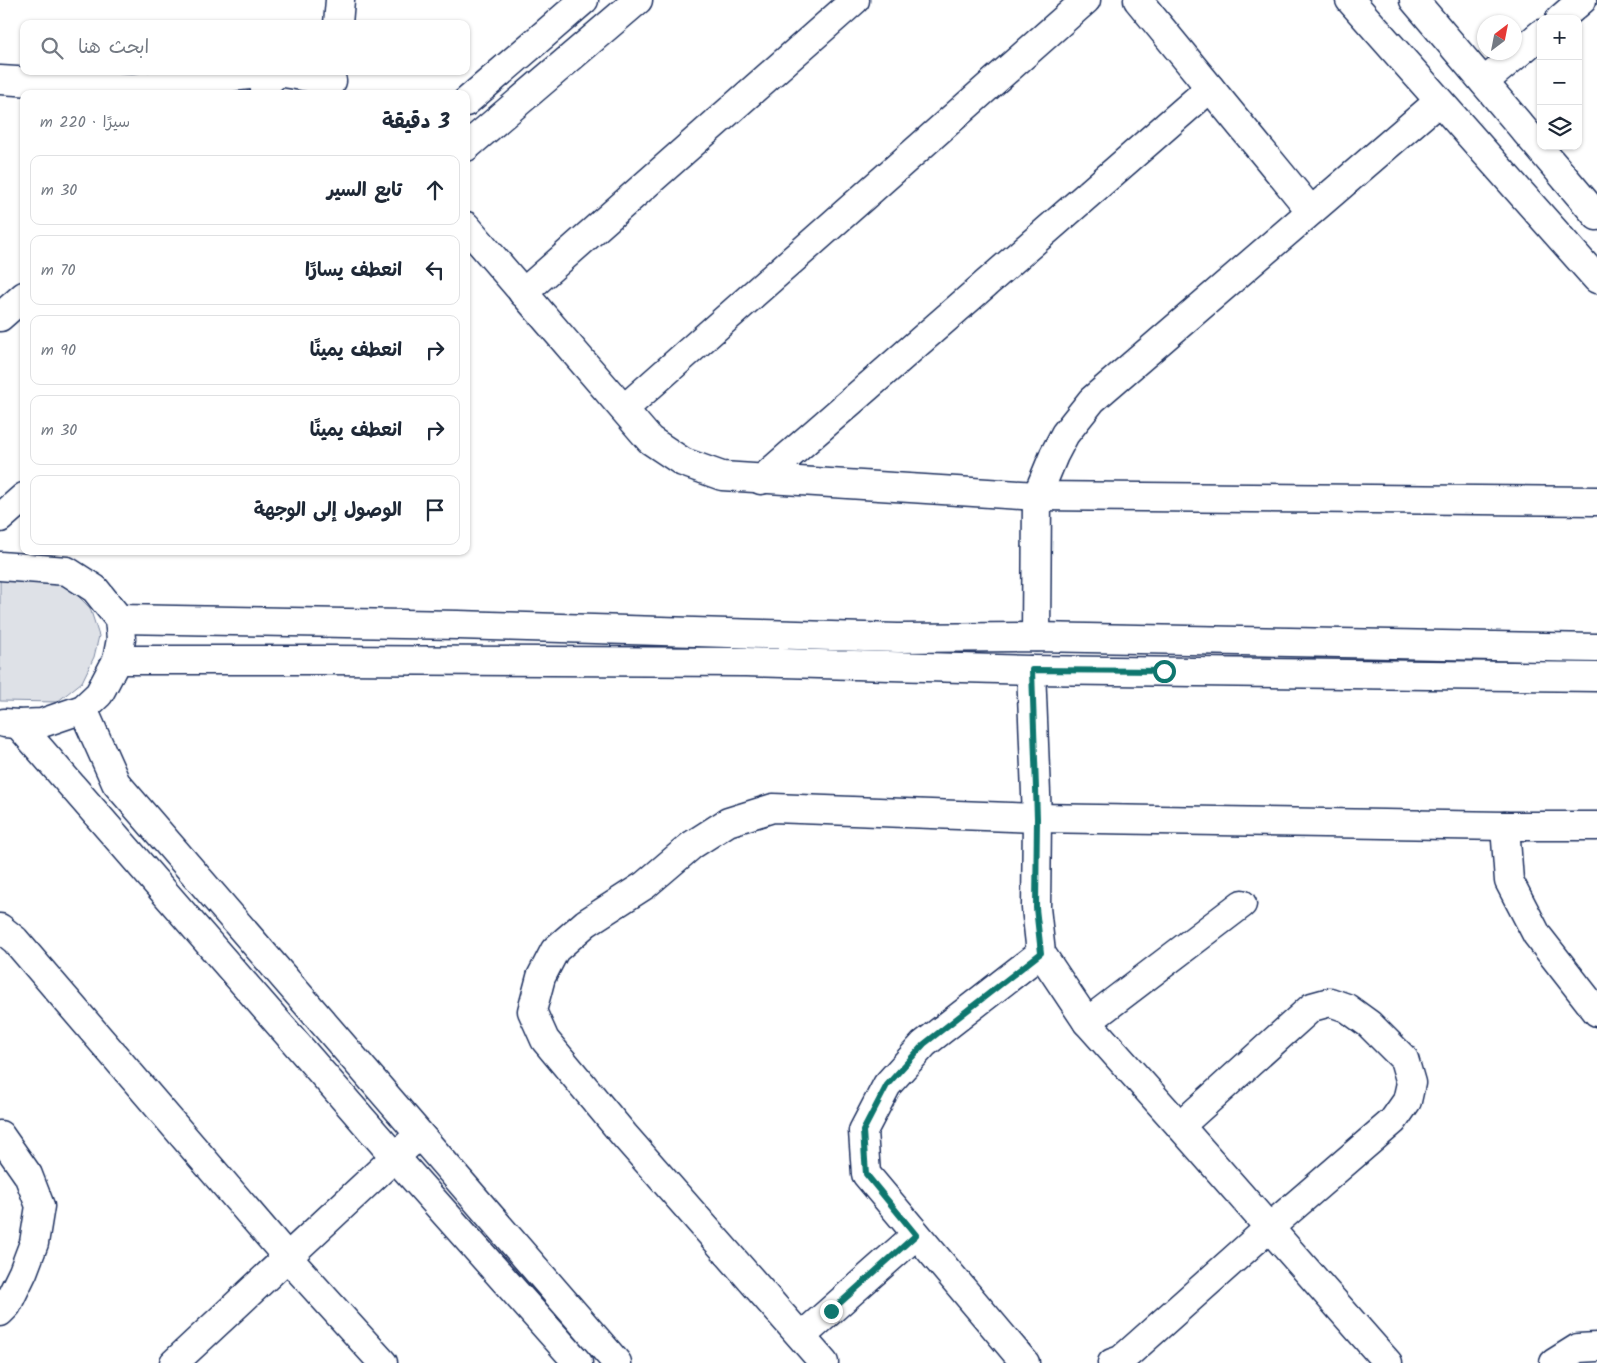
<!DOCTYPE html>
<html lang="ar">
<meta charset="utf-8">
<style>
body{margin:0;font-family:Kalam,"Playpen Sans Arabic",sans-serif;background:#f6f6f7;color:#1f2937;direction:rtl}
.controls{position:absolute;right:15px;top:15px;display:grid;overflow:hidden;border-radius:10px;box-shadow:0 1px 4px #0004}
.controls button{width:45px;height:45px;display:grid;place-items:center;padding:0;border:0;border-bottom:1px solid #e0e1e3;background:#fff;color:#1f2937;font:25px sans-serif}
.compass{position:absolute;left:1477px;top:15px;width:45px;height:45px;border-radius:50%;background:#fff;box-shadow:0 1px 4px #0004;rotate:32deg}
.stop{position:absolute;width:15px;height:15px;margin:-11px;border:4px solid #0f766e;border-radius:50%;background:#fff}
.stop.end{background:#0f766e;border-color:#fff;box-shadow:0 1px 5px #0008}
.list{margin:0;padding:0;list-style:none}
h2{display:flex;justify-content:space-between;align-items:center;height:65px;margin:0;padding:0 20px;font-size:21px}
h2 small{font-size:16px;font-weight:400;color:#747a83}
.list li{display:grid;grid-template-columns:32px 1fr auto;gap:15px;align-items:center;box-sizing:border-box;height:70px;margin:0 10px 10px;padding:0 10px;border:1px solid #e0e1e3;border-radius:10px}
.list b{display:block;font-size:19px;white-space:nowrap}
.list em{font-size:16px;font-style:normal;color:#747a83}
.icon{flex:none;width:28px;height:28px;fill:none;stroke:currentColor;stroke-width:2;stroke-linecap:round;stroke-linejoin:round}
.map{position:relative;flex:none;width:1597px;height:1363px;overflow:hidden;direction:ltr}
.search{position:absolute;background:#fff;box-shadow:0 1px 4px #0004;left:20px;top:20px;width:450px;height:55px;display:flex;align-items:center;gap:12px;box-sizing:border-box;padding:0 18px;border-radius:10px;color:#747a83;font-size:19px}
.panel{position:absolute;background:#fff;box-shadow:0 1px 4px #0004;left:20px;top:90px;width:450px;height:465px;border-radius:10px;direction:rtl}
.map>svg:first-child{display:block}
</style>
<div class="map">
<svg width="1597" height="1363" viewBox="0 0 1597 1363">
<rect width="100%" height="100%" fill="#fff"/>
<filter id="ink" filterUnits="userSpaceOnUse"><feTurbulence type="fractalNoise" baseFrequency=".02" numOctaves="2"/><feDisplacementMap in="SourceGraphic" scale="10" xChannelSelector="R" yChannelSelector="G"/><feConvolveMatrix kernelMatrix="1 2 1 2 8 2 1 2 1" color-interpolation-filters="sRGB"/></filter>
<g filter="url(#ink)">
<path fill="#dee1e7" stroke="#7c88a2" d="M0 578H45L69 587 90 608 99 636 94 657 82 682 57 702 0 701Z"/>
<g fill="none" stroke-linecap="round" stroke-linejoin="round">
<defs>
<g id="minor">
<path d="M1138 0 1311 211"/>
<path d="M1350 0 1597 279"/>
<path d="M1414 0 1597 216"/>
<path d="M1560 19 1582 0"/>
<path d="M338 24 340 0"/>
<path d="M0 80 133 88 278 72"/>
<path d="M1484 82 1541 34"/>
<path d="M264 85 278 72 332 81"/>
<path d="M466 102 584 0"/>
<path d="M466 147 638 0"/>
<path d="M466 226 650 440 683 462 722 476 1037 496 1597 501"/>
<path d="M523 293 855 0"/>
<path d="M0 317 24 296"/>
<path d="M624 409 1086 0"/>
<path d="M761 480 1210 88"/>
<path d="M0 518 24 497"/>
<path d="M0 566 67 571 95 589 119 619 121 639 117 660 99 694 83 709 42 723 18 724 4 723"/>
<path d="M119 619 458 625 898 638 1036 637 1597 648"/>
<path d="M1036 637 1037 496 1054 455 1065 434 1092 400 1438 102"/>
<path d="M117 660H327L745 662 1031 670 1597 677"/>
<path d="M1031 670 1037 818 1036 908 1041 953 1087 1022 1180 1126 1388 1363"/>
<path d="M83 709 116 783 617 1363"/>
<path d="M18 724 395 1157 578 1363"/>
<path d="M1505 826 1509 881 1537 935 1597 1012"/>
<path d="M0 928 15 940 288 1258 383 1363"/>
<path d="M1087 1022 1242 904"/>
<path d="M0 1135 28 1175 40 1206 34 1243 23 1272 7 1305 0 1312"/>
<path d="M802 1336 916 1235"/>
<path d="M174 1363 409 1144"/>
<path d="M824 1363 624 1135 545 1040 532 1011 541 977 555 950 586 923 645 885 692 845 728 822 773 808 1037 818 1505 826H1597"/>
<path d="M1025 1363 866 1174 863 1131 887 1085 924 1044 1041 953"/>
<path d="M1112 1363 1121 1360 1269 1228 1393 1121 1407 1101 1411 1083 1404 1059 1369 1024 1347 1008 1330 1002 1312 1007 1180 1126"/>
<path d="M1554 1363 1578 1348 1597 1347"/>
</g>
</defs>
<use href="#minor" stroke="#1b2f5e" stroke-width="31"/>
<use href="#minor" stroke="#fff" stroke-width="28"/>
</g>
</g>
<g fill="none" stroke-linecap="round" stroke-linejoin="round" filter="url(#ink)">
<path stroke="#0f766e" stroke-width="6" d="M831 1311 916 1235 866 1174 863 1131 887 1085 924 1044 1041 953 1036 908 1037 818 1032 670 1164 671"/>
</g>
</svg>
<div class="controls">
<button>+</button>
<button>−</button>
<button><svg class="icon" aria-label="layers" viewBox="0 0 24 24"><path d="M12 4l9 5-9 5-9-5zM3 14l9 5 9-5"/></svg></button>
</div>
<svg class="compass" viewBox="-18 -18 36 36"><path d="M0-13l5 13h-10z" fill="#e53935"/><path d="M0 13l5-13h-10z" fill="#747a83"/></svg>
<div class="stop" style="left:1164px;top:671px"></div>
<div class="stop end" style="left:831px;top:1311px"></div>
<div class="search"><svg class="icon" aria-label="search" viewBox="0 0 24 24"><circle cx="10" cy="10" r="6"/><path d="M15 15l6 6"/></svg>ابحث هنا</div>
<section class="panel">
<h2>3 دقيقة<small>سيرًا · 220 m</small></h2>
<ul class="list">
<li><svg class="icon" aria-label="ahead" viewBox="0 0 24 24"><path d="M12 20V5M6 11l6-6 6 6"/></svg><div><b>تابع السير</b></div><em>30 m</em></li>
<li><svg class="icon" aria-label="left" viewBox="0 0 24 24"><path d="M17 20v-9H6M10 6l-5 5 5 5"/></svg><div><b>انعطف يسارًا</b></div><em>70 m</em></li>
<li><svg class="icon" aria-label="right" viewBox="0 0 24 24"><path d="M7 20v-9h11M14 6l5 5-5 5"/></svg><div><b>انعطف يمينًا</b></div><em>90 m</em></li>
<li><svg class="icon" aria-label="right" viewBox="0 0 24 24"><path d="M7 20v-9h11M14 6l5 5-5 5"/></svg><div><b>انعطف يمينًا</b></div><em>30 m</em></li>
<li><svg class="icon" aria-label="arrive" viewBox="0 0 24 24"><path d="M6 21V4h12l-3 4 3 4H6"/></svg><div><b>الوصول إلى الوجهة</b></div></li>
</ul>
</section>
</div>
